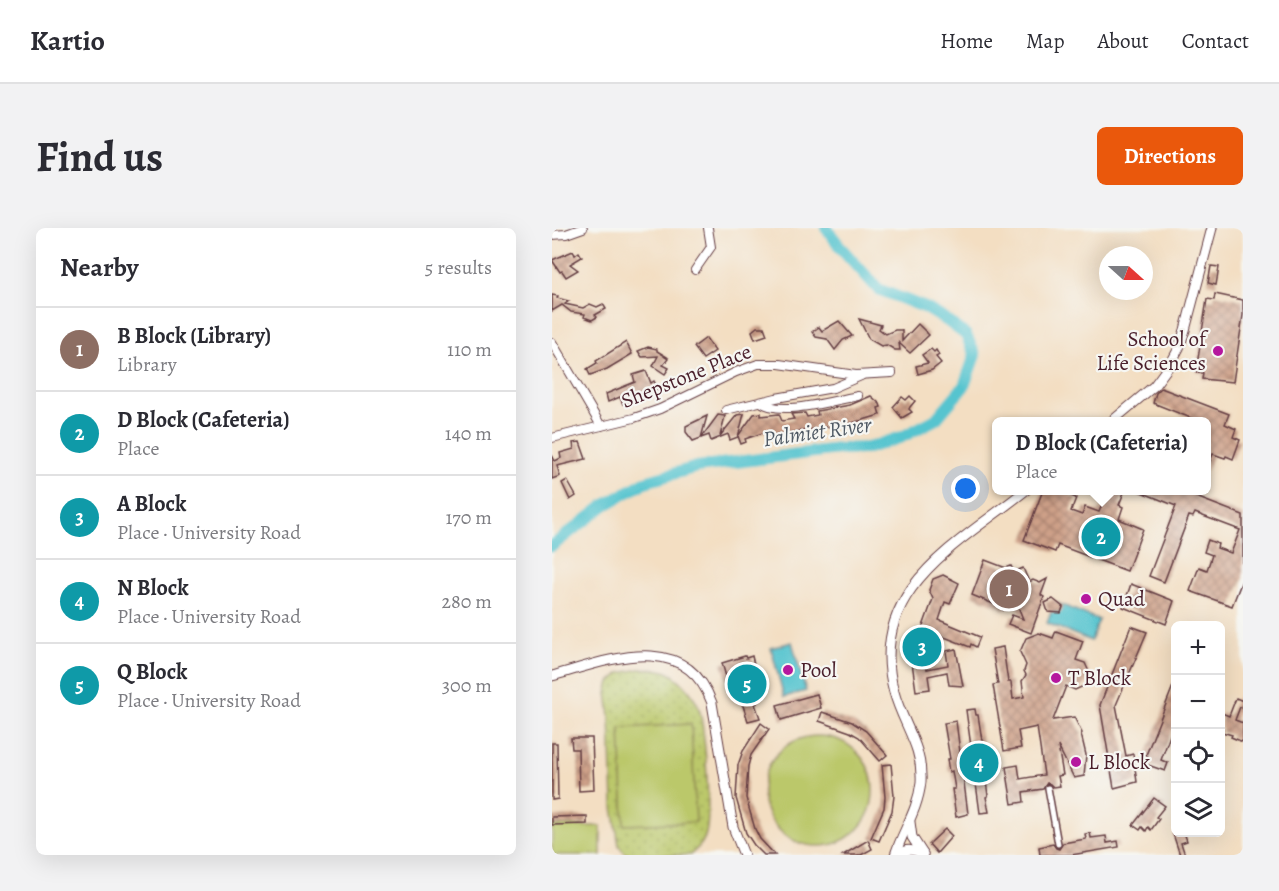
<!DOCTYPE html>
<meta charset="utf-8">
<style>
body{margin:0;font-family:Alegreya,serif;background:#f2f2f3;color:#2b2b33}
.controls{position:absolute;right:18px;bottom:18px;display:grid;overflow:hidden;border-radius:9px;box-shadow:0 6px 24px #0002}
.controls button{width:54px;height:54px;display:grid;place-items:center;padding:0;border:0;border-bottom:2px solid #e1e1e2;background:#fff;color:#2b2b33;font:30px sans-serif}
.compass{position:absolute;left:547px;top:18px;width:54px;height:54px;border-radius:50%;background:#fff;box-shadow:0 6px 24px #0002;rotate:111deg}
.you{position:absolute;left:414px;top:261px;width:21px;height:21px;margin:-15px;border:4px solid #fff;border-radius:50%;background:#1a73e8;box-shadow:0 0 0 9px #1a73e833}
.badge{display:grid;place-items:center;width:39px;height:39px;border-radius:50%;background:#ea580c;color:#fff;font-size:20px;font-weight:700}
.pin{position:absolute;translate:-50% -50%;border:3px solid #fff;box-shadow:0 2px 6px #0006}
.popup{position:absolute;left:440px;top:189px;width:219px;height:78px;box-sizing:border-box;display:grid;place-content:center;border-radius:9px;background:#fff;filter:drop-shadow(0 2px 4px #0005);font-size:20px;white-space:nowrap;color:#7c7c81}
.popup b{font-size:22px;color:#2b2b33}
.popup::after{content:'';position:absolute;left:50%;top:100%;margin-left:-12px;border:12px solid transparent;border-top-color:#fff}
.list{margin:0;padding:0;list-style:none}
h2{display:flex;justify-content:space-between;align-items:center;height:78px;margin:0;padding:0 24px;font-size:26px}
h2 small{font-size:20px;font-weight:400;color:#7c7c81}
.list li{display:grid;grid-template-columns:39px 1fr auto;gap:18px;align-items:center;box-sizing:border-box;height:84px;padding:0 24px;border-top:2px solid #e1e1e2}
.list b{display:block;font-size:22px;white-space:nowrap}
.list p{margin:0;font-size:20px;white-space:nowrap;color:#7c7c81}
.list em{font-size:20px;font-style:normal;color:#7c7c81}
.icon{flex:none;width:33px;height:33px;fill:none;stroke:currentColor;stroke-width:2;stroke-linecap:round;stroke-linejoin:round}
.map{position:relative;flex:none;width:691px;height:627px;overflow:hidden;border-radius:9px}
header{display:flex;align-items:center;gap:36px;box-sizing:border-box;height:84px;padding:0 30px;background:#fff;border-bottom:2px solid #e1e1e2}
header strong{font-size:28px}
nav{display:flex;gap:33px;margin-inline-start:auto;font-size:21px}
.intro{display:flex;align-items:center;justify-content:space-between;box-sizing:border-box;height:144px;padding:0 36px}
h1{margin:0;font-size:42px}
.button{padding:15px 27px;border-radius:9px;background:#ea580c;color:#fff;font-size:21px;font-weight:700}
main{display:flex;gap:36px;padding:0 36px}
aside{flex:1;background:#fff;border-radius:9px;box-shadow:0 6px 24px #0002}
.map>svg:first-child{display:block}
</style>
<header>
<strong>Kartio</strong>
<nav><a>Home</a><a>Map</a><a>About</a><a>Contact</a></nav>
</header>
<div class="intro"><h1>Find us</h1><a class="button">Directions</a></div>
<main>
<aside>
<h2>Nearby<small>5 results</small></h2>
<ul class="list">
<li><span class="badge" style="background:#8d6e63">1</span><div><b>B Block (Library)</b><p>Library</p></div><em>110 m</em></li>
<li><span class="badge" style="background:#0f9aa8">2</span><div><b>D Block (Cafeteria)</b><p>Place</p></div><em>140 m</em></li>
<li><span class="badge" style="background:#0f9aa8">3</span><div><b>A Block</b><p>Place · University Road</p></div><em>170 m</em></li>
<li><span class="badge" style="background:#0f9aa8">4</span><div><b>N Block</b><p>Place · University Road</p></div><em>280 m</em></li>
<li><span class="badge" style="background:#0f9aa8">5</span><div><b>Q Block</b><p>Place · University Road</p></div><em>300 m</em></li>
</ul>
</aside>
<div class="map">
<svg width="691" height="627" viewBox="0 0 691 627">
<defs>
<pattern id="park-dots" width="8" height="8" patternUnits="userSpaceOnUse" patternTransform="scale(1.5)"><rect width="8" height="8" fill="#bbc86a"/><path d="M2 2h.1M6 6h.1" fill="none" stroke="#a2ab5c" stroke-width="1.8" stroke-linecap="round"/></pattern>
<pattern id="building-cross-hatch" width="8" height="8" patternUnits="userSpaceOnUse" patternTransform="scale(1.5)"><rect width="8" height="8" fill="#cea088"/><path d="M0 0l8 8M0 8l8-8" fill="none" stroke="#a9826f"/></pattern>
</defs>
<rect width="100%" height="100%" fill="#f6f6f2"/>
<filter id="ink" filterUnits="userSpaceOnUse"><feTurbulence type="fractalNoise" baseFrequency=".0167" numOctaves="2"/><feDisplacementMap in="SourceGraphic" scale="12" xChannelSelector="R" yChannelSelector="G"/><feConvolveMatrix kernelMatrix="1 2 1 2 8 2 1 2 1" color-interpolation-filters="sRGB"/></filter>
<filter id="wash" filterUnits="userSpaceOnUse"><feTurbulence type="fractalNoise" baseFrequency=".008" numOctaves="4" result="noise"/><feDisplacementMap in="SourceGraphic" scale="24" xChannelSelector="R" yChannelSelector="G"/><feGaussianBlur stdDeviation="1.35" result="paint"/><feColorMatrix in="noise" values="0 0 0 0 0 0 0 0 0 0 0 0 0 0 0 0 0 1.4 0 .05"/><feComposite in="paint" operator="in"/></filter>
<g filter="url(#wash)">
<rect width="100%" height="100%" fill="#f3dec2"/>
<path fill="url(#park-dots)" stroke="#82744a" stroke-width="1.5" d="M88 441C97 441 106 440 115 444 126 448 141 466 146 477 153 496 159 586 154 605 152 615 145 621 138 627H75L67 618 61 579 58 488 55 465 58 454 68 445Z"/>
<g fill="#bbc86a" stroke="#82744a" stroke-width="1.5">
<path d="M139 496 144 594 72 597 68 500Z"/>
<circle cx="266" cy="563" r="55"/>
<rect x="0" y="598" width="49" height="29"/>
</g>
<g fill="#57c4cf" stroke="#50727d" stroke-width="1.5">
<path d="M503 374 547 392 539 413 495 395Z"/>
<path d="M240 414 254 463 232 469 219 420Z"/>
</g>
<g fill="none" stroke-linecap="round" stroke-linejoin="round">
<path stroke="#57c4cf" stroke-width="12" d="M0 318 53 277 93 254 145 239 286 221 316 220 350 209 384 191 412 158 423 127 414 107 394 92 374 80 326 61 290 21 274 0"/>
</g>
<g id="blocks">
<g fill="url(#building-cross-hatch)">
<path d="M21 23 23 27 27 24 30 29 18 36 26 42 14 49 10 43 8 44 0 32Z"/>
<path d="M659 38 667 39 664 57 656 55Z"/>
<path d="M663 66 691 72V87L681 154 650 151 651 145 644 144 655 71 662 72Z"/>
<path d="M0 67 6 68 5 70 17 73 13 76 31 80 38 76 45 79 51 76 54 81 43 87 45 89 40 92 32 89 33 86 19 84 10 77 0 83Z"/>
<path d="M307 91 329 97 327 101 334 106 343 102H350V113L366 96 377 107 358 125 347 115 348 122H343L335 117 329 118 317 111Z"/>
<path d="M287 93 300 108 291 112 283 122 275 111 264 109 260 104 267 99 270 103Z"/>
<path d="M205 99H212L215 107 203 111 200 103Z"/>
<path d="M154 110 163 123 151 131 142 119Z"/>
<path d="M74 114 80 126 55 141 38 147 35 141 45 135 44 133Z"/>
<path d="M96 119 105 121V123L115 129H113L116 131 111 137 117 140 113 146 101 138 106 128 90 129 86 123Z"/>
<path d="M379 121 382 124 384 122 387 127 384 129 389 135 380 142 366 146 364 138 376 135 370 127Z"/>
<path d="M94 143 99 155 102 153 106 161 71 176 68 169 56 174 54 166 83 154 81 147Z"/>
<path d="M609 160 677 186 673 196 684 201 681 209 688 212 681 231 674 228 673 230 661 226 654 243V194H649L601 175 604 165Z"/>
<path d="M319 168 328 176 329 179 326 180 328 187 311 192 289 198 288 197 216 208V203L193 211 194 214 189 216 186 208 202 186 209 185V188L227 186 230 193 242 191 239 186 253 185 255 189 266 187 265 183 298 177Z"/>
<path d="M358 168 363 173 358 179 357 181 360 184 350 190 341 179 350 169 354 172Z"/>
<path d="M192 186 186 209 178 212 176 206 159 213 157 207 149 210 166 187 173 188 168 208 185 187Z"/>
<path d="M155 188 149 210 141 213 134 204V198Z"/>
<path d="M28 214 34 231 5 238 8 248 0 251V227L3 233 9 230 8 225 22 221 21 215Z"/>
<path d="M15 252 24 268 18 272 10 255Z"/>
<path d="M491 262H505L524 270 519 283 530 287 533 279 547 284 556 262H573L567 277 571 279 567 291 591 301 575 343 506 317 503 324 472 312Z"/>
<path d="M584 262H647L644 269 691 287V350L680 378 638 363 647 339 655 342 660 327 652 324 656 312 666 316 665 320 679 325 688 302 643 285 641 289 637 288 612 354 597 348 624 278Z"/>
<path d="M433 332 454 340 459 338 462 344 471 340 477 354 481 352 488 355 495 351 489 367 492 369 479 405 456 396 460 387 471 391 465 376 451 382 449 379 420 367Z"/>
<path d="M391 347 407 355 398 376 393 374 387 392 428 409 424 419 419 416 418 419 382 405 373 428 375 441 396 437 394 423 404 421 411 458 397 457 395 444 376 448 378 461 364 463 358 420 362 423 381 371 377 362 381 351Z"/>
<path d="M579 356 622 373 614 396 571 379Z"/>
<path d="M501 371 511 379 509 385 496 384 493 375Z"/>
<path d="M579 398 595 404 564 477 574 528 581 526 585 554 562 560 548 477Z"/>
<path d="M504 403 531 413 524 432 533 435 538 446 534 457 523 462 514 458 501 492 522 489 530 505 529 506 534 527 532 548 522 550 506 518 511 547 506 548 508 558 501 559 498 556 495 555 491 561 471 564 472 574 460 576 454 539 466 537 468 551 492 547 485 499 466 503 469 520 452 523 441 457 446 456 440 421 451 419 456 454H459L461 471 472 469 470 453 474 447 472 443 474 437 468 424 474 410 487 405 501 410Z"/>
<path d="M193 428 194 430 200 428 207 458 201 460 205 475 203 476 208 490 196 493 182 450 175 452 170 435Z"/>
<path d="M623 453 624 504 620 502 609 532 616 535 613 543 593 536 596 528 594 527Z"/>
<path d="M265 466 269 480 229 492 225 477Z"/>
<path d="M684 470 691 473V480L688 479 683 492 691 495V514L679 509 680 507 670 504 671 501 669 500 670 485 677 488Z"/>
<path d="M423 481 424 487H426L434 538H432L436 568 434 569 437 584 428 585 414 482Z"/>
<path d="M270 484 300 494 314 503 335 527 328 533 307 509 298 504 267 493Z"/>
<path d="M404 493 416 586 404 589 400 561H403L400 543 397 544 395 531H398L392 495Z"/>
<path d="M209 495 217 501 199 527 196 538 194 570 203 601 208 611 223 627H212L202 617 194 605 184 570 186 537 191 523Z"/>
<path d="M19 510H40L42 562 27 563 26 521H20Z"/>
<path d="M0 515H5L6 571 0 572Z"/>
<path d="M339 536 342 568 340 583 327 613 319 610 332 580 333 569 330 537Z"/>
<path d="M602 570 613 578 604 589 607 591 599 602 596 599 594 603 590 599 588 602 581 597Z"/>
<path d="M35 588V596L0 597V589Z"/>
<path d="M393 601 400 608 385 625 377 616Z"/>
<path d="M626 604H632L635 613 629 615 633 627H628L621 606Z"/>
<path d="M538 605 539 610 554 608 555 615 566 613 567 619 519 627H488L487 619 501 616 504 620 507 621 511 615 534 611 533 606Z"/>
<path d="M316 612 320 621 309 627H291Z"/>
</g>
</g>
</g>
<g filter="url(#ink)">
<use href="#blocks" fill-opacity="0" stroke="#633c42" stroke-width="1.5"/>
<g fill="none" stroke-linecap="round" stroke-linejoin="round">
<defs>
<path id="pedestrian" d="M496 560 506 616"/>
<g id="minor">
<path d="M0 7 14 6 31 0"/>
<path d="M143 42 159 19 156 0"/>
<path d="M0 114 49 198"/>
<path d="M209 174C227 189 284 172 306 168"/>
<path d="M174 182 224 170 281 160 309 148"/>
<path d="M0 210 82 190 108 181 184 144 206 136H227L304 147 340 145"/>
</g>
<g id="tertiary">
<path d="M559 194 602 158 619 135 627 120 633 102 660 0"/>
<path d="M0 448C54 433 133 400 160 475L181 599 192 627"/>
<path d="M358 594 360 609 371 626"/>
<path d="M343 627C351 602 366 582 369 554 371 518 351 497 342 464 314 361 407 316 474 262"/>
<path d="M346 627C354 620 362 622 371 626"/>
</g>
</defs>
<use href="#pedestrian" stroke="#633c42" stroke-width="8"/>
<use href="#minor" stroke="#633c42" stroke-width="10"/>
<use href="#tertiary" stroke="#633c42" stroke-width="11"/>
<use href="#pedestrian" stroke="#fff" stroke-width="5"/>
<use href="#minor" stroke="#fff" stroke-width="8"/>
<use href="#tertiary" stroke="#fff" stroke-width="9"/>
</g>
</g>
<g fill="#b5179e" stroke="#f6f6f2" stroke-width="2">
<circle cx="666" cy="123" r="6"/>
<circle cx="534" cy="371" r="6"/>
<circle cx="236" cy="442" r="6"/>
<circle cx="504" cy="450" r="6"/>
<circle cx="524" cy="534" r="6"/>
</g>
<g text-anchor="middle" stroke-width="4.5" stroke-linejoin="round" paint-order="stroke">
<g font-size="21" fill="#4a1f2b" stroke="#f6f6f2" text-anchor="start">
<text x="654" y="118" text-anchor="end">School of<tspan x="654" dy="24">Life Sciences</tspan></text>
<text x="546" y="378">Quad</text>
<text x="248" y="449">Pool</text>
<text x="516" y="457">T Block</text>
<text x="536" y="541">L Block</text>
</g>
<g font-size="21" fill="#4a1f2b" stroke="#f6f6f2">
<text transform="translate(134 148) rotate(-22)" y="7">Shepstone Place</text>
</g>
<g font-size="22" font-style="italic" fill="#4f5964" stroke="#f6f6f2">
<text transform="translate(265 203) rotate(-8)" y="8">Palmiet River</text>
</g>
</g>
</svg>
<div class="controls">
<button>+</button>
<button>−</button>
<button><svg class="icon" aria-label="locate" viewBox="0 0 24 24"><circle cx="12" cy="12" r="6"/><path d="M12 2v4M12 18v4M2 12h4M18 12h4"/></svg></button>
<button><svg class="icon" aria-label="layers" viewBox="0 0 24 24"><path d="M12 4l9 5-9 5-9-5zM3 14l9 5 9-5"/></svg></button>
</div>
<svg class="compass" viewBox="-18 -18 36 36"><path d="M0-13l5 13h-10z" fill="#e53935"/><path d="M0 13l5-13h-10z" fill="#7c7c81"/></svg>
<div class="you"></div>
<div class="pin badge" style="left:457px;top:361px;background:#8d6e63">1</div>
<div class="pin badge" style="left:549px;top:309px;background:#0f9aa8">2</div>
<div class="popup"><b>D Block (Cafeteria)</b>Place</div>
<div class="pin badge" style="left:370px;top:419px;background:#0f9aa8">3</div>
<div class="pin badge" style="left:427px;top:535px;background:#0f9aa8">4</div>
<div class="pin badge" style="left:195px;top:456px;background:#0f9aa8">5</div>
</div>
</main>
